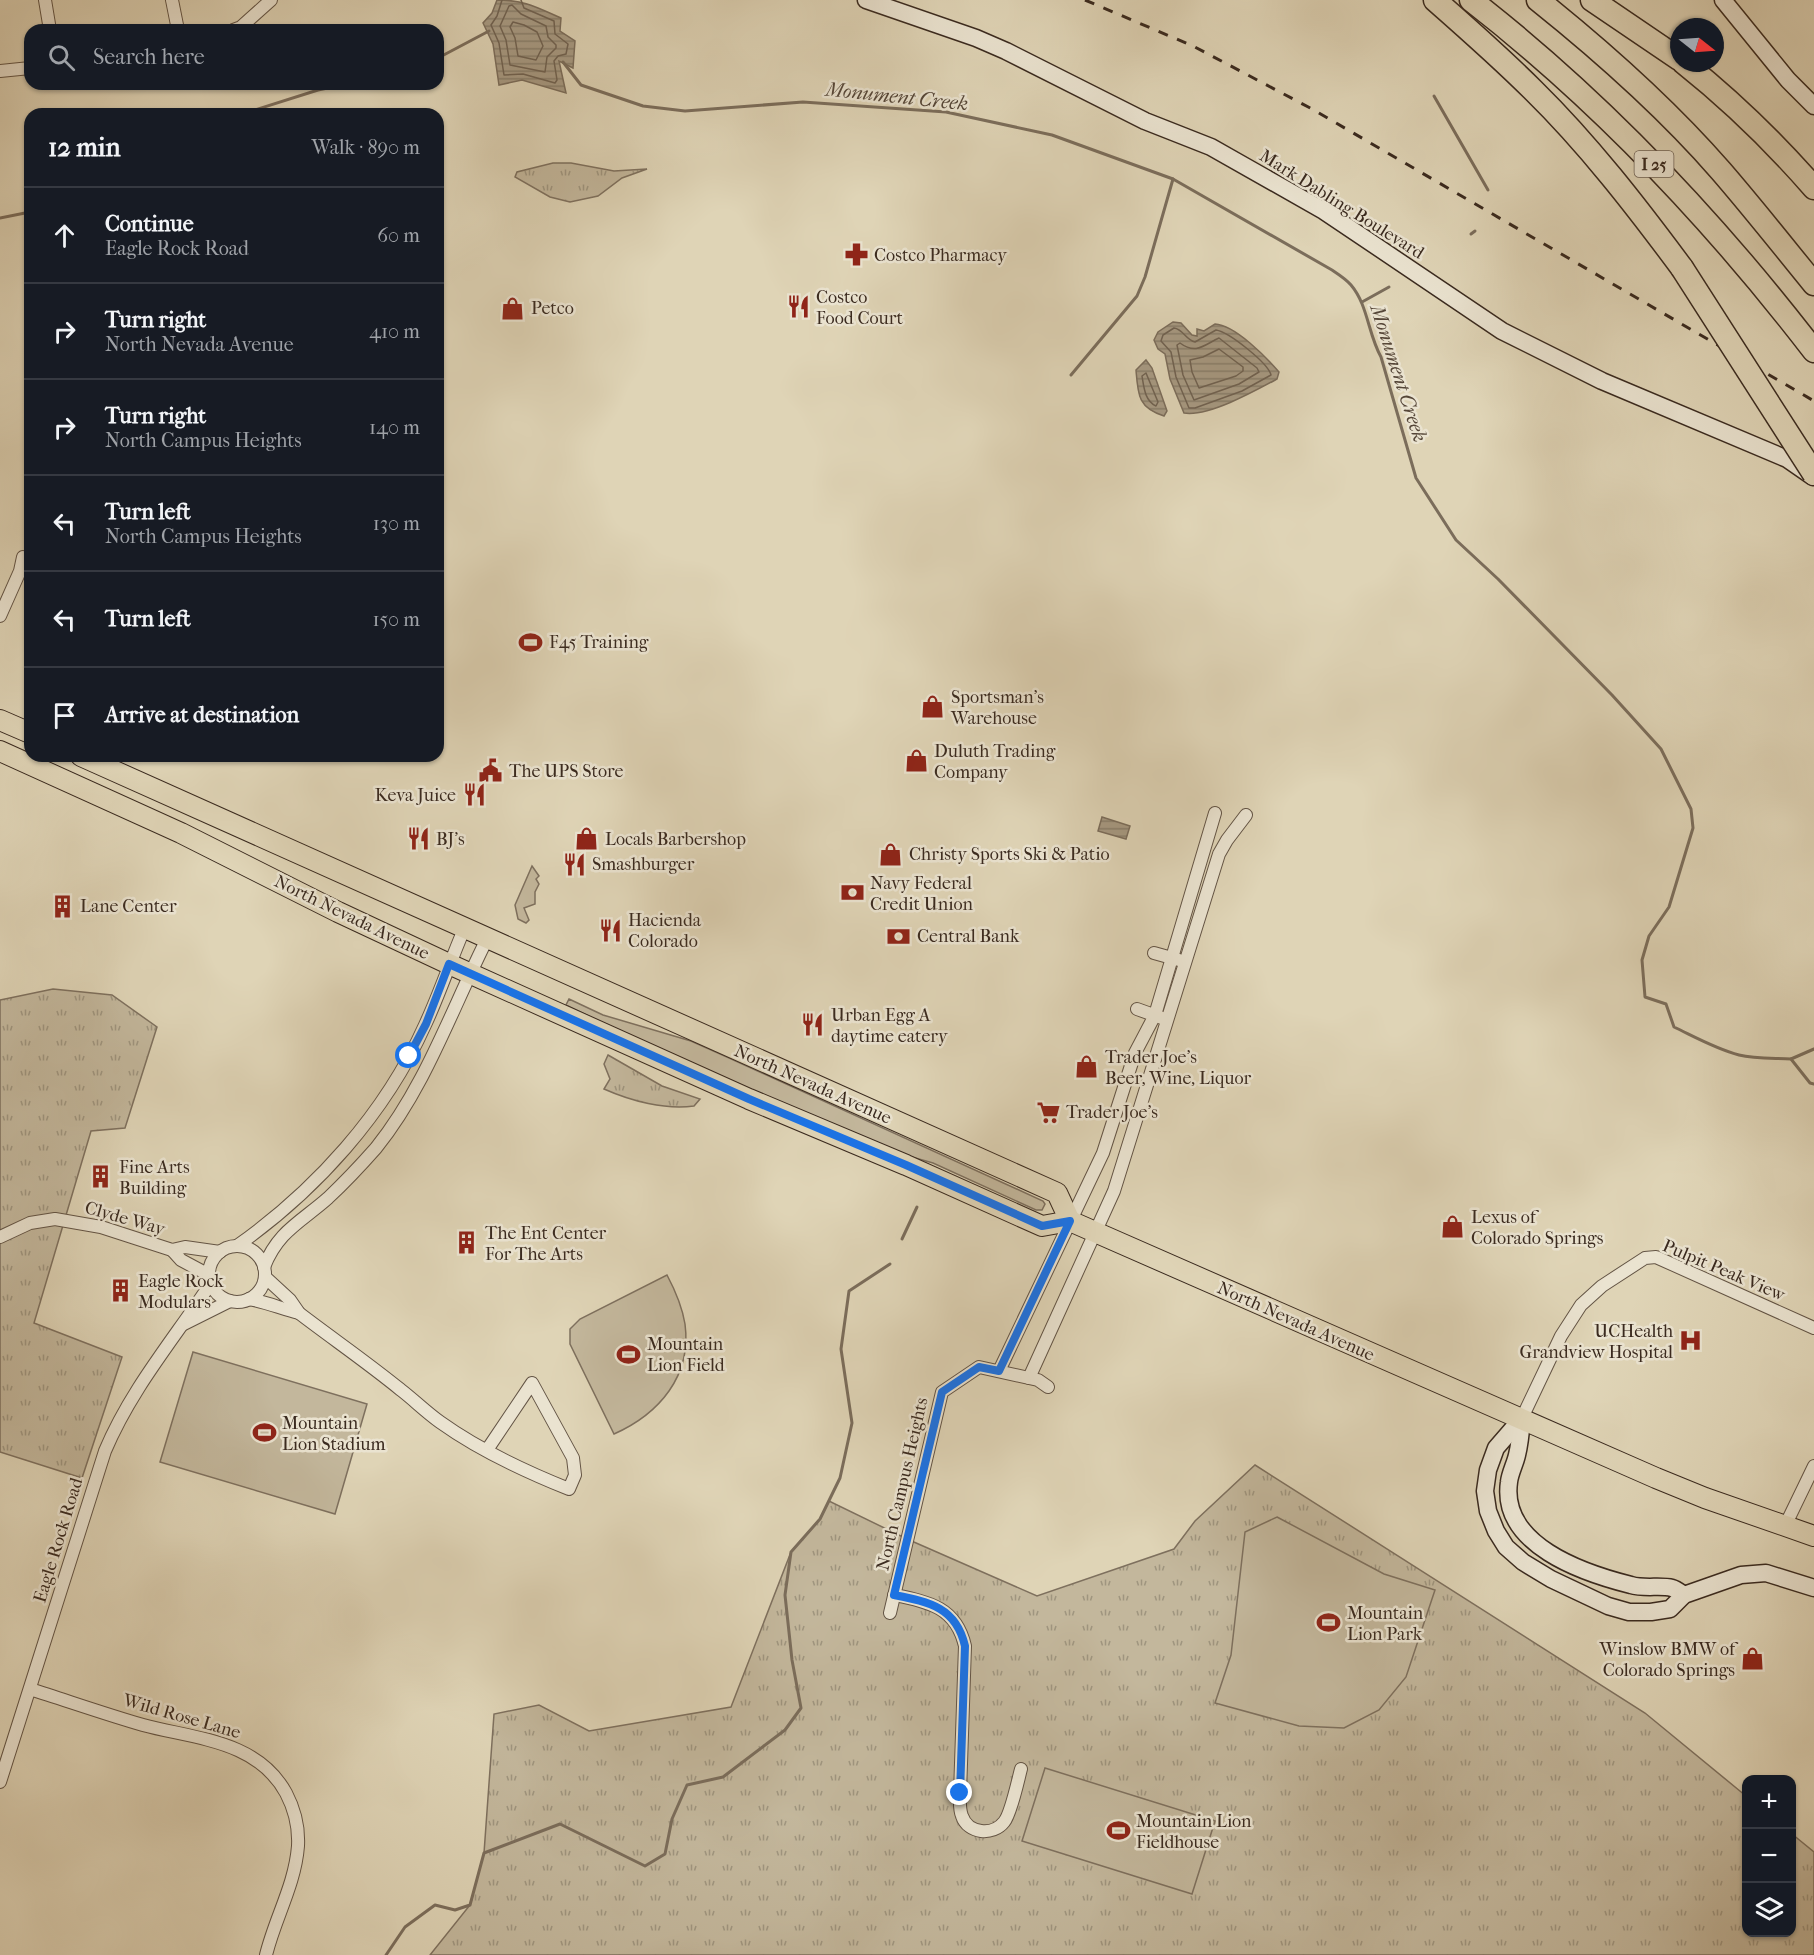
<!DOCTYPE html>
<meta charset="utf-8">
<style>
body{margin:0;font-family:"IM FELL French Canon",serif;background:#242831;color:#f1f3f6}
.controls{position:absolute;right:18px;bottom:18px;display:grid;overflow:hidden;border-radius:12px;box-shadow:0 2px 4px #0004}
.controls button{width:54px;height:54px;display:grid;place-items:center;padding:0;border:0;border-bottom:2px solid #363941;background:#171b24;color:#f1f3f6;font:30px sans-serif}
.compass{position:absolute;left:1670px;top:18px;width:54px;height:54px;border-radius:50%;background:#171b24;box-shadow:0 2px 4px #0004;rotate:107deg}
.stop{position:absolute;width:18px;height:18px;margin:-14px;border:4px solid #1a73e8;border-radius:50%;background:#fff}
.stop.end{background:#1a73e8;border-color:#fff;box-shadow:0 2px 6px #0008}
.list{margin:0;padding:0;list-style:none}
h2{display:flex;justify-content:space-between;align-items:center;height:78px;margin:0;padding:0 24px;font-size:26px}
h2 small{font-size:20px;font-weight:400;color:#9ea1a6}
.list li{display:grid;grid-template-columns:39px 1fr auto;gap:18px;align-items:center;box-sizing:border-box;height:96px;padding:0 24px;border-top:2px solid #363941}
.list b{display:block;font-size:22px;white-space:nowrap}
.list p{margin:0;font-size:20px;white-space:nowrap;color:#9ea1a6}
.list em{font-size:20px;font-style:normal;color:#9ea1a6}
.icon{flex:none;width:33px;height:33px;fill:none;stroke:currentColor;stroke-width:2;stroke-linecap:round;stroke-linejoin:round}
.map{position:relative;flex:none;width:1814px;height:1955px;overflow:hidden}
.search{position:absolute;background:#171b24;box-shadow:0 2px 4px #0004;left:24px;top:24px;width:420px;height:66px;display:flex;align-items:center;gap:15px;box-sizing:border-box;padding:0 21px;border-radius:18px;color:#9ea1a6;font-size:22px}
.panel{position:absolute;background:#171b24;box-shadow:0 2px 4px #0004;left:24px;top:108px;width:420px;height:654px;border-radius:18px}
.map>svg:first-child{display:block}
</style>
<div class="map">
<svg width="1814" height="1955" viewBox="0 0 1814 1955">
<defs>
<pattern id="grass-tufts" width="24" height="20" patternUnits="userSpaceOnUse" patternTransform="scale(1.5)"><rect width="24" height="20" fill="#c3b79c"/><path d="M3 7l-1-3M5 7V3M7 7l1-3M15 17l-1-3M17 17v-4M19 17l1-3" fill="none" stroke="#9f957f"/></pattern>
<pattern id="water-rules" width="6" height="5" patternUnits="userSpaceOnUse" patternTransform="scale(1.5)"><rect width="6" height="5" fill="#a79a83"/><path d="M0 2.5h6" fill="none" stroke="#897e6b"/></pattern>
</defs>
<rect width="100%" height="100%" fill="#dfd4b6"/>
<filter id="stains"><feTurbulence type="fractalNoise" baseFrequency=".00333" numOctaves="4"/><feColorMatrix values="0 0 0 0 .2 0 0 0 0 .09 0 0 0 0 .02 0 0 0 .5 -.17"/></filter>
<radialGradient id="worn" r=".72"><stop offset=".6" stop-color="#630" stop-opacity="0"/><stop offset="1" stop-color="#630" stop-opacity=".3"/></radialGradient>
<g fill="url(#grass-tufts)" stroke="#7e705e" stroke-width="1.5">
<path d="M553 163H571L614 171 647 169 622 178 598 196 570 202 550 197 515 177 517 172Z"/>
<path d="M53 989 112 995 157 1027 125 1128 91 1131 34 1323 122 1357 82 1478 0 1452V1000Z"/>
<path d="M608 1055 662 1086 700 1099 694 1106C665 1110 631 1101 604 1089L610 1079 604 1064Z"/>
<path d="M1255 1465 1645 1713 1746 1796V1932H1792V1834L1814 1852V1955H430L470 1905 484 1853 494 1714 539 1705 589 1731 731 1707 791 1552 820 1519 829 1501 907 1539 1037 1596 1174 1549 1195 1521Z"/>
</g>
<g fill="#c3b79c" stroke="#7e705e" stroke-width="1.5">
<path d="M532 866 539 876 536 879 539 884 535 892V904L524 908 529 920 526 923 518 919 515 905Z"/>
<path d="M569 999 603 1015 691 1041 727 1057 1043 1201 1045 1204 1042 1210H1036L933 1163 887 1150 601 1022 566 1005Z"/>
<path d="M667 1275C675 1290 682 1306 685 1324 692 1376 659 1414 614 1434L570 1344V1329L580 1319Z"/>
<path d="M193 1352 367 1404 335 1514 160 1462Z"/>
<path d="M1277 1517 1384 1574 1435 1590 1406 1677 1379 1710 1344 1728 1299 1726 1215 1703 1231 1655 1245 1532Z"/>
<path d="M1045 1768 1215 1821 1192 1894 1022 1841Z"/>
</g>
<g fill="url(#water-rules)" stroke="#7b6d5b" stroke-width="1.5">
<path d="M497 0C525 0 536 7 561 18L560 31 575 41 573 68 559 61 566 93 522 80 499 85 493 44 483 23 492 13Z"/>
<path d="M1173 322 1181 323 1192 335 1197 336V329L1204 331 1215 324C1235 325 1266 357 1279 372L1277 379C1255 391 1208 417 1184 413L1170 379 1165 354 1158 349 1154 340 1158 332Z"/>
<path d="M1146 360 1152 368 1167 411 1164 416C1138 408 1138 395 1136 370Z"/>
<path d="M1102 817 1130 826 1126 839 1098 831Z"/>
</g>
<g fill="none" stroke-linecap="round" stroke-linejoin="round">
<g stroke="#706251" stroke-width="1.5">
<path d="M502 0 497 16 491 25 499 43 504 75 523 74 555 83 557 80 554 61 558 56 566 54 568 44 555 34 554 21 524 8 521 0"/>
<path d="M512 5 521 14 546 26 548 37 556 45V48L547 57 545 72 510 65 506 40 500 26 509 6Z"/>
<path d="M513 22 524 25 537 32 543 46 536 60 518 56 515 38 510 27Z"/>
<path d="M1174 328C1183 329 1186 340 1195 342L1216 330C1229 332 1268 363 1271 375L1242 391 1195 408H1189L1176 377 1171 352 1161 341 1163 335Z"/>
<path d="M1219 338 1257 368 1259 372 1239 384 1194 400 1183 375 1177 345 1180 343C1196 355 1204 345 1219 338Z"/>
<path d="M1219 349 1243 367V371L1236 376 1199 388 1192 372 1190 360 1203 357Z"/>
<path d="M1146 373 1158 402 1156 406C1145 401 1144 388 1142 376Z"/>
</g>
<g stroke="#7b6d5b" stroke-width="3">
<path d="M438 58 489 31"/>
<path d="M563 62 581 85 643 106 685 111 803 102 946 112 1052 135 1173 179 1332 270C1338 274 1346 279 1351 285 1368 305 1368 334 1381 357L1416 478 1456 540 1498 579 1612 695 1661 749 1691 809 1693 828 1669 907 1649 936 1642 960 1645 997 1666 1004 1674 1027C1695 1037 1716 1049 1739 1055 1755 1059 1774 1058 1791 1059L1810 1083 1814 1084"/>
<path d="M1434 96 1488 190"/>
<path d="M242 114 318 90 347 84"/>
<path d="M0 218 30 212"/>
<path d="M1471 234 1475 231"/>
<path d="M1362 302 1389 287"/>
<path d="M1071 375 1137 296 1145 277 1173 179"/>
<path d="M1791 1059 1814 1049"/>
<path d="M902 1239 917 1207"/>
<path d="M386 1955 405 1927 435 1905 455 1910 470 1905 484 1853 560 1824 645 1866 665 1854 672 1819 687 1785 723 1777 785 1730 801 1708 792 1660 785 1595 791 1552 820 1519 840 1478 852 1423 841 1349 849 1291 890 1264"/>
</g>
<defs>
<g id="street">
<path d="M45 0 50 30"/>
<path d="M172 0 178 30"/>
<path d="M233 30 241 27 271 0"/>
<path d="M0 71 30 68"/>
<path d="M0 616 20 571 23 557"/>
<path d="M1154 953 1179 960"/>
<path d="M1137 1009 1162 1018"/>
<path d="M0 1237 30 1223 55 1219 101 1227 172 1250 185 1247 220 1252"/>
<path d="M237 1246C316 1190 385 1114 425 1025 440 993 451 959 465 927"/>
<circle cx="237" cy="1274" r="28"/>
<path d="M172 1250 181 1260 209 1275"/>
<path d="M264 1267C278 1231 301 1222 328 1198 345 1182 361 1165 376 1148 426 1086 452 1008 488 937"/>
<path d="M265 1277 290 1300 299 1313C333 1339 368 1363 401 1390 414 1400 426 1412 440 1422 479 1450 524 1471 569 1489L575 1475 573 1458 532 1383 487 1450"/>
<path d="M249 1299C267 1302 282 1309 299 1313"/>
<path d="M184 1324 230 1301"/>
<path d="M999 1371 1103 1153 1135 1053 1155 1015 1215 813"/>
<path d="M1029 1378 1114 1191 1219 854 1227 840 1246 815"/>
<path d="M1522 1418 1561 1336 1581 1305 1602 1286 1645 1258 1656 1257 1814 1328"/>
<path d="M1785 1526 1814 1466"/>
<path d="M894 1595C929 1602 956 1607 965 1646L960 1793C960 1800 959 1809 962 1816 968 1834 993 1836 1004 1822 1011 1814 1018 1780 1021 1769"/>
<path d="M890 1613 942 1392 979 1367 1038 1380 1048 1387"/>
<path d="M30 1689C68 1701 105 1714 143 1725 195 1739 257 1740 286 1793 295 1810 299 1827 298 1846 295 1885 275 1918 266 1955"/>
<path d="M0 1782 105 1451C131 1389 174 1339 211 1283"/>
</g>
<g id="secondary">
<path d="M866 0 976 38 1006 51 1145 121 1211 147 1324 211 1502 331 1602 381 1787 459 1813 477"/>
<path d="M1723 0 1788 80 1814 106"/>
<path d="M1522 1418 1496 1448 1488 1470 1485 1491 1488 1511 1496 1531 1506 1547 1523 1562 1551 1579 1608 1606 1629 1612H1651L1670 1609 1684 1595 1741 1575 1766 1573 1814 1588"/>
<path d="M1522 1419C1521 1431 1520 1443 1517 1455 1515 1464 1510 1473 1509 1482 1500 1545 1583 1573 1631 1585 1644 1589 1661 1585 1672 1588 1676 1589 1681 1593 1684 1595"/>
</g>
<g id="primary">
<path d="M0 720 30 733"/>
<path d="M0 751 181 833 338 912 449 964 749 1099 906 1165 1042 1226 1070 1221 1656 1478 1705 1498 1814 1536"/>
<path d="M81 756 1057 1193 1070 1221"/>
</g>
<g id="highway">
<path d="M1435 0C1468 29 1501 58 1533 90 1588 144 1636 206 1682 268"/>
<path d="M1471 0C1601 101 1714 221 1814 351"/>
<path d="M1538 0C1603 52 1667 109 1721 171 1753 208 1783 246 1814 284"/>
<path d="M1592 0 1679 59"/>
<path d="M1684 63C1733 102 1773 141 1814 188"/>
</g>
</defs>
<use href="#street" stroke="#635445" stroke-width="14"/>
<use href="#secondary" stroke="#3a2a1f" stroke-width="19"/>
<use href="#primary" stroke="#3a2a1f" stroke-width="22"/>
<use href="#highway" stroke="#3a2a1f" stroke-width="25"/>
<use href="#street" stroke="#eae3d0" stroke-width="12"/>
<use href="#secondary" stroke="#eae3d0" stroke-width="16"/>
<use href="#primary" stroke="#dfd4b6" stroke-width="20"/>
<use href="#highway" stroke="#dfd4b6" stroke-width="22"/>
<path stroke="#3a2a1f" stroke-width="3" stroke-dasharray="10 10" stroke-linecap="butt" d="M1085 0 1193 46 1312 109 1814 401"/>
<defs>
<path id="highway-bridge" d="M1682 268 1814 474"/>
</defs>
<use href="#highway-bridge" stroke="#3a2a1f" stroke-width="25" stroke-linecap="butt"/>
<use href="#highway-bridge" stroke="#dfd4b6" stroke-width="22"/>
</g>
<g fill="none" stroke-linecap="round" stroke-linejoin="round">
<path stroke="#1a73e8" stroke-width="8" d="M409 1056 426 1024 449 964 749 1099 906 1165 1042 1226 1070 1221 999 1371 979 1367 942 1392 894 1595C929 1602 956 1607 965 1646L960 1793"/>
</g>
<defs>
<symbol id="pharmacy-bare" viewBox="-9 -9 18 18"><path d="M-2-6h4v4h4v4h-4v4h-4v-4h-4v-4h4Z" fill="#8f2418" stroke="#eae3d0" stroke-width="2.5" paint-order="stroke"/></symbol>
<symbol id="restaurant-bare" viewBox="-9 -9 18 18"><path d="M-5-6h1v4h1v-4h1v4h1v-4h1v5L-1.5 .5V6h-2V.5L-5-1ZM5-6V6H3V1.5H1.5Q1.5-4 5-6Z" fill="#8f2418" stroke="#eae3d0" stroke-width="2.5" paint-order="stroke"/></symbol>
<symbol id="shop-bare" viewBox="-9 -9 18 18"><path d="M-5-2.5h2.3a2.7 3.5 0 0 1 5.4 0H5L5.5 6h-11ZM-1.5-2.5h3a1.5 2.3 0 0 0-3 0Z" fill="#8f2418" stroke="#eae3d0" stroke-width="2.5" paint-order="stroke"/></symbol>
<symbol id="stadium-bare" viewBox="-9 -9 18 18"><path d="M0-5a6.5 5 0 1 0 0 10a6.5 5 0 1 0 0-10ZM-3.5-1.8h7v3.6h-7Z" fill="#8f2418" stroke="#eae3d0" stroke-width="2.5" paint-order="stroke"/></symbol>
<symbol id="civic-bare" viewBox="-9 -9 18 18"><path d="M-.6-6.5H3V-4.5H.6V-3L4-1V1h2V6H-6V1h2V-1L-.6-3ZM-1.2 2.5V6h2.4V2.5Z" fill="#8f2418" stroke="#eae3d0" stroke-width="2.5" paint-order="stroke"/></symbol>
<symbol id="bank-bare" viewBox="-9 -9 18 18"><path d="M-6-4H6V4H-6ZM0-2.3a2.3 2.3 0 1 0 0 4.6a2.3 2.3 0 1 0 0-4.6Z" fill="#8f2418" stroke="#eae3d0" stroke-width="2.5" paint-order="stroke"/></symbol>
<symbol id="building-bare" viewBox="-9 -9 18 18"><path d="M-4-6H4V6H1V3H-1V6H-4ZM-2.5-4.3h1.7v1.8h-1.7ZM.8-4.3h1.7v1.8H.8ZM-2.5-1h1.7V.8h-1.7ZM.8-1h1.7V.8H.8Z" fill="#8f2418" stroke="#eae3d0" stroke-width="2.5" paint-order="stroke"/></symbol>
<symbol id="supermarket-bare" viewBox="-9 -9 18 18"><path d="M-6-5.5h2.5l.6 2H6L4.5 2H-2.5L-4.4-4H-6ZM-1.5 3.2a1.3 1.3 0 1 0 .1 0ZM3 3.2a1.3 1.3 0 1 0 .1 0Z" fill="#8f2418" stroke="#eae3d0" stroke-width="2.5" paint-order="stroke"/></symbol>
<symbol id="hospital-bare" viewBox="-9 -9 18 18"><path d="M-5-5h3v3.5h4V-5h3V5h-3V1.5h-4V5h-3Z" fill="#8f2418" stroke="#eae3d0" stroke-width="2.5" paint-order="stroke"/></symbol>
</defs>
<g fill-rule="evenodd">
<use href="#pharmacy-bare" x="840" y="238" width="33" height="33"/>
<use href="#restaurant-bare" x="782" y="290" width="33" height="33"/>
<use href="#shop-bare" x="496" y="292" width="33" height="33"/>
<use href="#stadium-bare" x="514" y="626" width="33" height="33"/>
<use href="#shop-bare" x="916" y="690" width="33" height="33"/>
<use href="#shop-bare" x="900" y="744" width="33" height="33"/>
<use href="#civic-bare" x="474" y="754" width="33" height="33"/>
<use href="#restaurant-bare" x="458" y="778" width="33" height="33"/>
<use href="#restaurant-bare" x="402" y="822" width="33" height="33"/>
<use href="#shop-bare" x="570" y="822" width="33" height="33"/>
<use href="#shop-bare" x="874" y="838" width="33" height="33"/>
<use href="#restaurant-bare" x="558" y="848" width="33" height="33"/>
<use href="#bank-bare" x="836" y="876" width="33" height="33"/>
<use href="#building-bare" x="46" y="890" width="33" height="33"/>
<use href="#restaurant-bare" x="594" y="914" width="33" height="33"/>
<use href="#bank-bare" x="882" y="920" width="33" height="33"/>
<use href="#restaurant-bare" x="796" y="1008" width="33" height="33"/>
<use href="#shop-bare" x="1070" y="1050" width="33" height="33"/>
<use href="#supermarket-bare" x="1032" y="1096" width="33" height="33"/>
<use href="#building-bare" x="84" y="1160" width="33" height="33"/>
<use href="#shop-bare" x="1436" y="1210" width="33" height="33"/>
<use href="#building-bare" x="450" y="1226" width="33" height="33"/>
<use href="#building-bare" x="104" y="1274" width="33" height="33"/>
<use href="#hospital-bare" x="1674" y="1324" width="33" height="33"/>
<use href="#stadium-bare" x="612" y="1338" width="33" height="33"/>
<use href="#stadium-bare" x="248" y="1416" width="33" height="33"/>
<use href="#stadium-bare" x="1312" y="1606" width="33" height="33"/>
<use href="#shop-bare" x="1736" y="1642" width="33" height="33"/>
<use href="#stadium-bare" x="1102" y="1814" width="33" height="33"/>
</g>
<g text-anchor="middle" stroke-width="5" stroke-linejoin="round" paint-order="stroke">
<rect fill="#eae3d0" stroke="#6f6254" stroke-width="1.5" x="1634.5" y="151" width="39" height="26" rx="4.5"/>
<g font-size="16" font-weight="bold" fill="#3a2a1f">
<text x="1654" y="170">I 25</text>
</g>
<g font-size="18" fill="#3a2a1f" stroke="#eae3d0">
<text transform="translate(1342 204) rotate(32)" y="6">Mark Dabling Boulevard</text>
<text transform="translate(352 917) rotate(26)" y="6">North Nevada Avenue</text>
<text transform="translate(813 1084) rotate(24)" y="6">North Nevada Avenue</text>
<text transform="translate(125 1218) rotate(16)" y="6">Clyde Way</text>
<text transform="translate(1724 1270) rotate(23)" y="6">Pulpit Peak View</text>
<text transform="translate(1296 1321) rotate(24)" y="6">North Nevada Avenue</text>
<text transform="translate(902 1484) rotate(-77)" y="6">North Campus Heights</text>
<text transform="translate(58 1540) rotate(-73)" y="6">Eagle Rock Road</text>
<text transform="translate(182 1716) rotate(16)" y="6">Wild Rose Lane</text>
</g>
<g font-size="18" fill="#3a2a1f" stroke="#eae3d0" text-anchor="start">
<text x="874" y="261">Costco Pharmacy</text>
<text x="816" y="303">Costco<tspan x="816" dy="21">Food Court</tspan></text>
<text x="531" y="314">Petco</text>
<text x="549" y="648">F45 Training</text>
<text x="951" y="703">Sportsman's<tspan x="951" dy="21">Warehouse</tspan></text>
<text x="934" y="757">Duluth Trading<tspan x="934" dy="21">Company</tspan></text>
<text x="509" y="777">The UPS Store</text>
<text x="456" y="801" text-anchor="end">Keva Juice</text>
<text x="436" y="845">BJ's</text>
<text x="605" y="845">Locals Barbershop</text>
<text x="909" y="860">Christy Sports Ski &amp; Patio</text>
<text x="592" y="870">Smashburger</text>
<text x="870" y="889">Navy Federal<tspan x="870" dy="21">Credit Union</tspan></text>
<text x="80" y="912">Lane Center</text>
<text x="628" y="926">Hacienda<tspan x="628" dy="21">Colorado</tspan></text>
<text x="917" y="942">Central Bank</text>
<text x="831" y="1021">Urban Egg A<tspan x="831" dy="21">daytime eatery</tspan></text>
<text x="1105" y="1063">Trader Joe's<tspan x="1105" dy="21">Beer, Wine, Liquor</tspan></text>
<text x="1066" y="1118">Trader Joe's</text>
<text x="119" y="1173">Fine Arts<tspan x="119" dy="21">Building</tspan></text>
<text x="1471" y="1223">Lexus of<tspan x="1471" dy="21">Colorado Springs</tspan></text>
<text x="485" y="1239">The Ent Center<tspan x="485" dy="21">For The Arts</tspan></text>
<text x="138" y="1287">Eagle Rock<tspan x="138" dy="21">Modulars</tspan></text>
<text x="1673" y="1337" text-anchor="end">UCHealth<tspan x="1673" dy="21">Grandview Hospital</tspan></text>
<text x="647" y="1350">Mountain<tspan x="647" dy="21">Lion Field</tspan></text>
<text x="282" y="1429">Mountain<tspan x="282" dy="21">Lion Stadium</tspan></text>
<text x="1347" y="1619">Mountain<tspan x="1347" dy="21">Lion Park</tspan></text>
<text x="1735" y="1655" text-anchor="end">Winslow BMW of<tspan x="1735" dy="21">Colorado Springs</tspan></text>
<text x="1136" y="1827">Mountain Lion<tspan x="1136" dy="21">Fieldhouse</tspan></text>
</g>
<g font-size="20" font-style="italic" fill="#554638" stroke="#eae3d0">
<text transform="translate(897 96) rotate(6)" y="7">Monument Creek</text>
<text transform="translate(1399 373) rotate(72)" y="7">Monument Creek</text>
</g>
</g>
<rect width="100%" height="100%" filter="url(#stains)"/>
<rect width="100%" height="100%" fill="url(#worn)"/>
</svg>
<div class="controls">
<button>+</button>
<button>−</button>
<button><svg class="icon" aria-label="layers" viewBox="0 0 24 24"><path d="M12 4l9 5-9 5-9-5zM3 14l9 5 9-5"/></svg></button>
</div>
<svg class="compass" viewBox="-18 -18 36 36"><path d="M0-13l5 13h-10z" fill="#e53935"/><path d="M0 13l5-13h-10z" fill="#9ea1a6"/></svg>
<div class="stop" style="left:409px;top:1056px"></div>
<div class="stop end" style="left:960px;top:1793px"></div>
<div class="search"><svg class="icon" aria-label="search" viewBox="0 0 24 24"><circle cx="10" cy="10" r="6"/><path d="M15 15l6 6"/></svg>Search here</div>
<section class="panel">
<h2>12 min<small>Walk · 890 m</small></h2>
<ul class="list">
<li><svg class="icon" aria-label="ahead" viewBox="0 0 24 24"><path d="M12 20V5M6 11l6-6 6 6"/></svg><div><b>Continue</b><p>Eagle Rock Road</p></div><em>60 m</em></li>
<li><svg class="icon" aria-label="right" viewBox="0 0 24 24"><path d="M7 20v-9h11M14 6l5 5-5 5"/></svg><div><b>Turn right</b><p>North Nevada Avenue</p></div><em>410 m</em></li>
<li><svg class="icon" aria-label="right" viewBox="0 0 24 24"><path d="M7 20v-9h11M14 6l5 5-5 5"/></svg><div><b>Turn right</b><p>North Campus Heights</p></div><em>140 m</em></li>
<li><svg class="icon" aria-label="left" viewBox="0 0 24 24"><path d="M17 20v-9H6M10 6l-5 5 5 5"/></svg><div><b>Turn left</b><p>North Campus Heights</p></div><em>130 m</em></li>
<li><svg class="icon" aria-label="left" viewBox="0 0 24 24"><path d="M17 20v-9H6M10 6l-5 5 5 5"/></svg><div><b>Turn left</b></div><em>150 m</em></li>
<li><svg class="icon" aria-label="arrive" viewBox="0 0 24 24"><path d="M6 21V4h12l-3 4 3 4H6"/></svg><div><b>Arrive at destination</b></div></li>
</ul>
</section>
</div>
